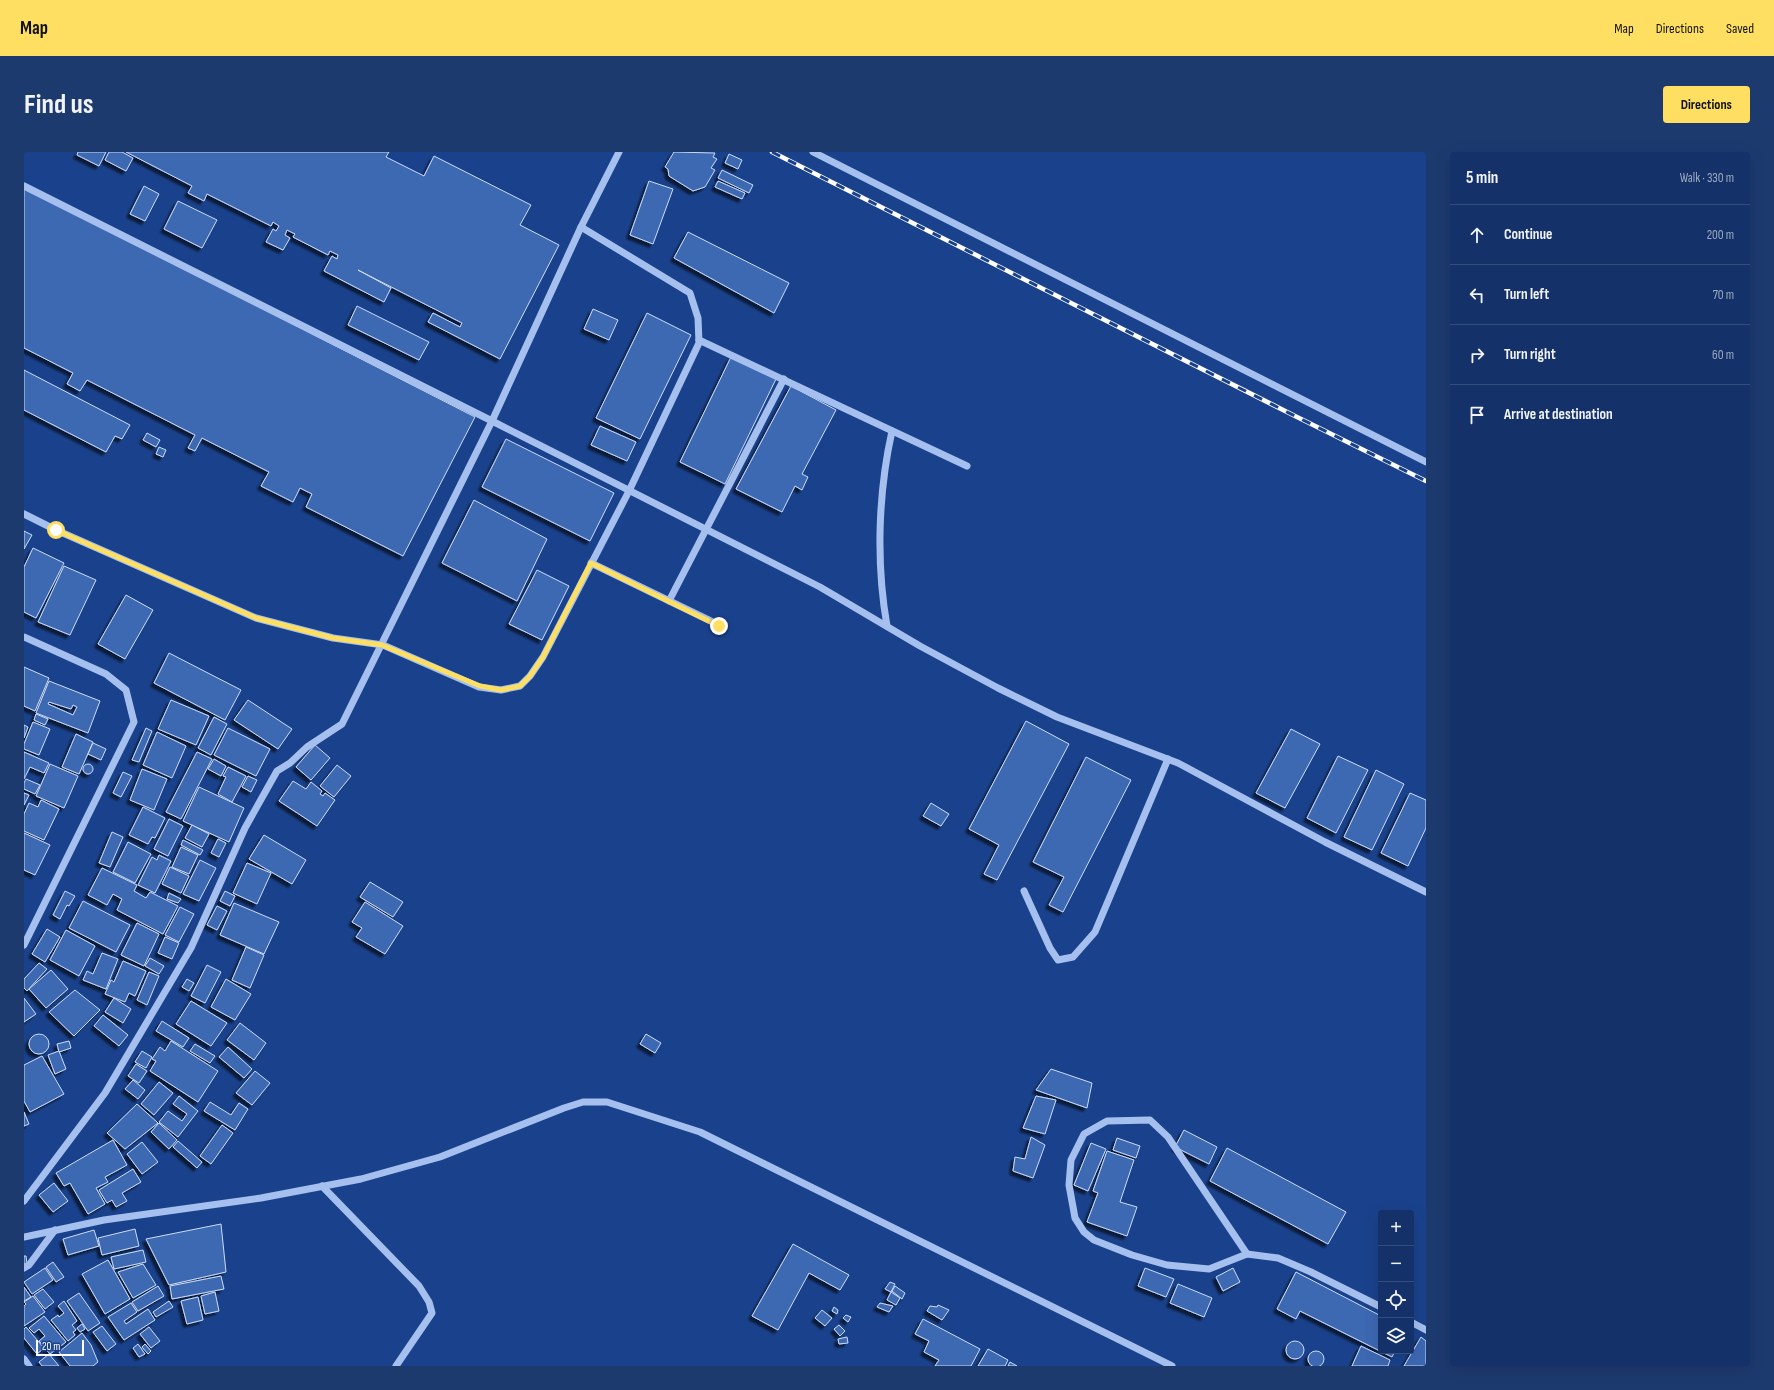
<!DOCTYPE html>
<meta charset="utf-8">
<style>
body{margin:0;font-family:"Sofia Sans Condensed",sans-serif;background:#1d3a6f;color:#f1f3f6}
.controls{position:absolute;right:12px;bottom:12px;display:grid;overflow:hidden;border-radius:4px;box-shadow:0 4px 16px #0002}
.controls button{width:36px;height:36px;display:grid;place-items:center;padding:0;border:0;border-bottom:1px solid #334d7d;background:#143269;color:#f1f3f6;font:20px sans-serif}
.scale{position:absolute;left:12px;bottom:10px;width:48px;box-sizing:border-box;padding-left:4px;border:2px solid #fff;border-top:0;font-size:11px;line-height:14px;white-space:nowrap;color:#fff;-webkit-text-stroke:3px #1a428c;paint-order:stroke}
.stop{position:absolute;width:12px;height:12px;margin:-9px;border:3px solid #ffdf62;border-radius:50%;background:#fff}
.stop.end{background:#ffdf62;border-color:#fff;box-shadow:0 1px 4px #0008}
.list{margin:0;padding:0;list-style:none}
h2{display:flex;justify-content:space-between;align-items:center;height:52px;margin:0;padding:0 16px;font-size:17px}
h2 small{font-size:13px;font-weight:400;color:#9daac0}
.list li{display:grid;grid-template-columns:26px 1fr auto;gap:12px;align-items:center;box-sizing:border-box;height:60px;padding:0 16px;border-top:1px solid #334d7d}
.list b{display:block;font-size:15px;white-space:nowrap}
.list em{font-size:13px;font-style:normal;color:#9daac0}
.icon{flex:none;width:22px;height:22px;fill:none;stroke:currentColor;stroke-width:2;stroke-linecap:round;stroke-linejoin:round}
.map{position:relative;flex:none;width:1402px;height:1214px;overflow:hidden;border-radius:4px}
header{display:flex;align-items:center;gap:24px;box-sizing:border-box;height:56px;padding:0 20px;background:#ffdf62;color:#111}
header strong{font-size:19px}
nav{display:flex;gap:22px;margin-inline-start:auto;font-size:14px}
.intro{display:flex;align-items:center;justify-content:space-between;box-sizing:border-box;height:96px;padding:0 24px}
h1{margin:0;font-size:28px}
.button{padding:10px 18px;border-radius:4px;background:#ffdf62;color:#111;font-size:14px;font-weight:700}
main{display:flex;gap:24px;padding:0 24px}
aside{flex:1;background:#143269;border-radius:4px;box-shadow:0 4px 16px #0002}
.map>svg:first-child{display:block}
</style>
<header>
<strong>Map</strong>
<nav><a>Map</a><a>Directions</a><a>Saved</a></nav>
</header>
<div class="intro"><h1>Find us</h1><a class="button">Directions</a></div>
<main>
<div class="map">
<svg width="1402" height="1214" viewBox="0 0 1402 1214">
<defs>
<filter id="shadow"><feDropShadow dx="-3.5" dy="3.5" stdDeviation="1" flood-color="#0009"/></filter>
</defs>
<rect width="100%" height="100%" fill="#1a428c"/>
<g fill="#3e68b2" stroke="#cbdcfa" fill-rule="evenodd" filter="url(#shadow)">
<path d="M54 0H82L75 14 53 3Z"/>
<path d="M85 0H98L109 6 102 19 81 8Z"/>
<path d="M102 0H365L362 5 400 24 410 4 507 53 496 73 535 93 476 207 404 170 409 161 436 175 438 171 334 118 367 136 360 150 300 119 308 104 313 107 314 103 306 99 304 103 269 85 271 82 263 78 261 83 266 86 259 98 242 90 249 77 252 79 255 74 249 70 247 74 183 42 180 49 164 41 168 34Z"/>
<path d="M650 0 691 1 689 5 693 7 687 16 691 18 681 35 669 39 645 24 644 17 641 15Z"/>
<path d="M705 2 718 8 714 17 701 11Z"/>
<path d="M698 18 729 33 725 41 694 26Z"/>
<path d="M625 29 649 37 629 92 606 83Z"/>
<path d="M694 29 721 41 718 47 691 35Z"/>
<path d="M120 34 135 42 121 69 106 62Z"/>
<path d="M0 35 451 265 379 404 282 355 288 342 276 336 269 350 237 334 245 320 178 286 171 299 164 296 171 283 63 228 56 239 43 232 49 221 0 196Z"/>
<path d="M154 49 193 68 178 96 140 77Z"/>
<path d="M664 80 765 131 750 161 650 106Z"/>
<path d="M333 154 405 190 395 208 324 173Z"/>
<path d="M569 157 594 168 585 188 560 177Z"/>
<path d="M623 161 667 183 616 287 572 266Z"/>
<path d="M707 205 752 227 701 332 656 310Z"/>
<path d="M0 218 106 273 98 287 91 284 82 300 0 258Z"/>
<path d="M767 234 812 258 778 322 784 325 778 338 771 334 758 360 712 337Z"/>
<path d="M576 274 612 290 603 309 567 293Z"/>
<path d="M123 281 136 288 132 295 119 288Z"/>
<path d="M482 287 590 341 566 389 458 335Z"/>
<path d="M135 295 142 298 139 305 132 302Z"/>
<path d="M450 348 523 387 493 449 418 411Z"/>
<path d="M0 379 8 383 0 397Z"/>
<path d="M9 396 40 411 12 466 0 460V415Z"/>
<path d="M40 414 72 428 46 483 14 470Z"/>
<path d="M513 418 545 434 518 488 485 472Z"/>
<path d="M102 443 129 458 101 507 74 492Z"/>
<path d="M145 501 217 538 201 568 130 531Z"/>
<path d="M0 515 25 526 11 559 0 554Z"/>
<path d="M25 529 76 549 64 581 12 561ZM25 550 47 557 49 553 53 555 49 563 24 552Z"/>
<path d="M147 548 185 564 172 593 134 577Z"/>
<path d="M224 548 268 577 254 597 210 568Z"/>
<path d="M12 562 24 567 21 573 10 568Z"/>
<path d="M190 565 203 572 187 603 174 596Z"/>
<path d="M1002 569 1045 592 973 728 960 722 975 693 945 677Z"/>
<path d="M9 570 26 577 15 603 0 597V592Z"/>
<path d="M0 573 4 575 0 586Z"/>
<path d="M122 576 128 579 115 610 108 608Z"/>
<path d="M204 576 246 597 232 624 190 603Z"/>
<path d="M1267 577 1296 592 1261 656 1232 641Z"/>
<path d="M133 580 162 594 148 626 119 613Z"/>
<path d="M52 582 69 590 55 622 38 615Z"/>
<path d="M69 591 82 597 77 608 64 602Z"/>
<path d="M291 593 306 606 287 628 272 615Z"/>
<path d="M0 600 25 611 20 621 6 615 0 627Z"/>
<path d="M173 600 188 607 157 667 142 660Z"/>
<path d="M1314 604 1344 618 1312 681 1283 666Z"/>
<path d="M1062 605 1107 628 1039 760 1025 753 1040 725 1009 710Z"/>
<path d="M190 607 202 614 197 624 184 617Z"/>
<path d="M26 612 54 624 40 656 12 644Z"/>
<circle cx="64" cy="617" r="5"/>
<path d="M313 613 327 624 310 645 296 634Z"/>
<path d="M204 615 222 624 208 650 194 642 202 625 199 624Z"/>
<path d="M118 617 143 627 130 658 106 648Z"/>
<path d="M1352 618 1380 632 1348 698 1320 685Z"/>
<path d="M99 620 108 624 97 645 89 641Z"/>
<path d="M224 624 233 628 227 640 218 635Z"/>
<path d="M2 627 16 633 11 642 0 637V631Z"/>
<path d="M269 629 282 637 287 630 298 639 296 642 299 644 301 641 311 648 293 674 255 649Z"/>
<path d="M175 635 220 656 205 690 159 669Z"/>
<path d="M0 641 5 643 0 653Z"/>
<path d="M1386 641 1402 648V676L1384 714 1357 701Z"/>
<path d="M17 648 35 657 20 688 0 679V662L5 651 14 655Z"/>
<path d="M907 651 925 662 917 674 899 664Z"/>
<path d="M119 655 141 666 131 686 128 685 124 692 105 683Z"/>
<path d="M145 667 159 674 144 704 130 697Z"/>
<path d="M168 673 185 682 178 695 161 686Z"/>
<path d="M88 680 99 685 86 715 75 711Z"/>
<path d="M0 681 26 693 11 723 0 718Z"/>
<path d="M240 683 282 708 268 732 225 707Z"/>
<path d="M194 687 202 691 195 705 187 701Z"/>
<path d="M159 688 179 698 176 703 157 693Z"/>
<path d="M104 690 127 702 111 731 89 720Z"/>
<path d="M157 695 174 703 165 722 148 715Z"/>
<path d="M135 703 147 709 131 741 114 733 128 705 133 708Z"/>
<path d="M176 708 192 716 175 749 159 742Z"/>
<path d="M223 711 247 721 233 752 209 741Z"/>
<path d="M146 715 165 724 157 741 138 732Z"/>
<path d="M78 716 113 733 110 739 122 746 126 740 154 754 139 782 93 758 98 747 89 742 83 753 64 743Z"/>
<path d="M346 730 379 750 369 765 336 745Z"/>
<path d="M41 739 51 744 45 754 43 753 36 767 29 763Z"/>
<path d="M201 739 211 744 206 754 196 749Z"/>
<path d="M145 741 157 747 154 751 143 747Z"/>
<path d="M59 749 106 773 92 800 45 776Z"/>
<path d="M341 750 379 774 361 802 332 785 338 776 328 770Z"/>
<path d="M210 751 255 770 240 802 196 783Z"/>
<path d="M193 754 203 759 193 778 183 773Z"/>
<path d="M156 755 170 762 155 790 141 783Z"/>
<path d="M113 771 135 782 120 814 97 803Z"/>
<path d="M23 777 36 785 21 810 8 802Z"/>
<path d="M42 778 71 794 55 824 26 808Z"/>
<path d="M141 785 155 791 148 807 134 801Z"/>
<path d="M222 795 240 803 226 836 208 828Z"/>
<path d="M78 801 94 807 82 837 59 828 63 819 69 822Z"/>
<path d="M126 806 140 814 135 822 121 814Z"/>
<path d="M99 809 122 819 111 844 105 841 101 850 81 842 87 828 90 830Z"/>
<path d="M15 811 23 817 3 839 0 836V827Z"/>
<path d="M183 813 197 820 181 851 167 844Z"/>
<path d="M27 818 44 837 22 856 5 837Z"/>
<path d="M125 820 135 824 123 853 113 848Z"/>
<path d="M163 827 170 831 165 839 158 835Z"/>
<path d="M202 827 227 842 211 868 187 855Z"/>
<path d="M51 838 76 858 50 884 25 860Z"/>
<path d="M0 846 12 862 0 870Z"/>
<path d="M90 846 107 857 99 871 81 860Z"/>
<path d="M167 849 203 871 187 894 152 872Z"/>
<path d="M79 863 104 883 95 894 70 874Z"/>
<path d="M138 869 165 886 159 895 132 879Z"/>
<path d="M216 871 242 891 230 908 203 888Z"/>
<circle cx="15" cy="892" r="10"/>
<path d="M622 882 637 891 631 901 616 892Z"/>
<path d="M45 889 47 896 35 900 33 892Z"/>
<path d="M147 889 194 919 174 950 126 919 132 909 128 907 136 895 141 899Z"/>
<path d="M171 892 191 904 186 911 166 899Z"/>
<path d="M204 895 228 917 220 926 195 905Z"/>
<path d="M35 899 42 917 31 922 24 903Z"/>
<path d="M118 899 128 905 122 916 111 910Z"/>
<path d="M18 904 40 942 6 960 0 949V913Z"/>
<path d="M112 912 123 919 115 931 104 924Z"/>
<path d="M1027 917 1068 931 1063 956 1012 938Z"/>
<path d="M231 919 246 931 228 953 212 941Z"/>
<path d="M109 928 121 938 114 947 101 937Z"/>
<path d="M135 930 149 941 130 963 117 952Z"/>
<path d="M155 944 174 959 154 985 135 970 144 959 158 969 163 962 149 952Z"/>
<path d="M1012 944 1032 948 1021 982 999 976Z"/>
<path d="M186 950 207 963 215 951 224 957 211 978 180 959Z"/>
<path d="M113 952 134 971 101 997 83 981Z"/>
<path d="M0 960 5 972 0 974Z"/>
<path d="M135 971 153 988 145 997 127 980Z"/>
<path d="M198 973 209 981 187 1012 176 1004Z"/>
<path d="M1160 978 1193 995 1185 1012 1151 995Z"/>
<path d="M1007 985 1021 993 1009 1026 989 1019 991 1005 1001 1007Z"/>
<path d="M1093 986 1116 994 1112 1006 1089 998Z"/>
<path d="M89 988 103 1013 81 1025 84 1030 72 1036 81 1052 64 1062 46 1031 40 1034 32 1021Z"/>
<path d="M154 989 178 1010 173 1016 149 995Z"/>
<path d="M118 990 134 1010 118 1022 103 1002Z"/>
<path d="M1067 991 1082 997 1064 1039 1050 1033Z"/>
<path d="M1203 996 1322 1060 1304 1092 1186 1029Z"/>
<path d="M1083 999 1110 1008 1096 1050 1113 1055 1103 1084 1063 1070 1074 1041 1069 1039Z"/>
<path d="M109 1017 117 1030 98 1041 103 1049 92 1055 88 1048 83 1051 75 1038Z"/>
<path d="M30 1031 44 1049 29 1060 15 1043Z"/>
<path d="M197 1072 202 1120 145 1133 122 1087Z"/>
<path d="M111 1077 115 1094 78 1103 74 1086Z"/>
<path d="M70 1078 75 1094 44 1103 39 1087Z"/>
<path d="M769 1092 825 1123 816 1138 785 1121 754 1178 728 1164Z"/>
<path d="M119 1098 122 1110 90 1117 87 1105Z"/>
<path d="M0 1104H2L3 1112H0Z"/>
<path d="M84 1108 106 1147 81 1162 58 1122Z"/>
<path d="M29 1110 40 1125 32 1130 22 1115Z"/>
<path d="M119 1112 132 1133 109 1146 94 1120Z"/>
<path d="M21 1116 29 1128 8 1142 0 1130Z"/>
<path d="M1121 1116 1150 1127 1142 1145 1114 1134Z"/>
<path d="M1209 1116 1216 1130 1199 1139 1192 1125Z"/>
<path d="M1272 1120 1357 1164V1199H1371L1368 1205 1276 1159 1272 1167 1253 1157Z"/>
<path d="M197 1124 200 1137 148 1147 146 1134Z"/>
<path d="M866 1130 871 1132 867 1140 861 1137Z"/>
<path d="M1154 1132 1188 1146 1180 1165 1146 1151Z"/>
<path d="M134 1134 140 1144 114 1159 108 1150Z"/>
<path d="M871 1134 881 1141 878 1147 868 1139Z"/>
<path d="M0 1135 7 1145 0 1149Z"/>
<path d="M19 1137 30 1150 21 1157 10 1143Z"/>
<path d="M191 1140 195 1159 181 1162 177 1144Z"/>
<path d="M867 1140 876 1146 872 1153 863 1148Z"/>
<path d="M55 1141 76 1171 64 1179 43 1149Z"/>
<path d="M9 1144 21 1160 0 1174V1154L2 1152 0 1150Z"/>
<path d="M174 1145 179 1168 163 1172 157 1149Z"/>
<path d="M40 1149 53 1169 48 1173 52 1178 49 1180 51 1183 44 1189 27 1168 34 1163 35 1165 40 1161 34 1154Z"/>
<path d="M145 1149 149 1155 132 1165 129 1160Z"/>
<path d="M107 1151 113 1160 100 1169 102 1172 124 1157 131 1168 100 1188 84 1165Z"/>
<path d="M856 1151 869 1154 865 1160 853 1155Z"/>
<path d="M914 1153 925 1158 918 1168 903 1159 906 1154 913 1155Z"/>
<path d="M810 1155 814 1158 813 1162 808 1159Z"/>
<path d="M798 1158 808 1166 801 1174 791 1166Z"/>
<path d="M822 1163 827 1165 824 1170 819 1166Z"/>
<path d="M20 1164 42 1190 26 1202 15 1189 21 1184 15 1177 10 1181 5 1176Z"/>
<path d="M899 1167 956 1197 947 1214H911L915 1208 900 1200 905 1189 891 1182Z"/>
<path d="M58 1172 61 1177 56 1180 53 1176Z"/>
<path d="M815 1173 821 1179 816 1184 810 1177Z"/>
<path d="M78 1174 92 1192 83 1199 69 1180Z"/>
<path d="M2 1175 20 1196 13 1202 0 1186V1177Z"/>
<path d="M125 1175 136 1189 127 1196 116 1182Z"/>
<path d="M58 1181 67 1193 74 1210 69 1214H46L35 1200Z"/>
<path d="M823 1185 824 1191 815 1192 814 1187Z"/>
<path d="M1397 1185 1402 1189V1214H1380Z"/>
<circle cx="1271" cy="1198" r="9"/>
<path d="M114 1192 121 1202 115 1205 109 1196Z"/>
<path d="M121 1192 127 1199 124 1202 118 1195Z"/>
<path d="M1337 1194 1366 1208 1364 1214H1328Z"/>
<path d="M964 1197 984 1208 981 1214H954Z"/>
<circle cx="1292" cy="1207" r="8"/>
<path d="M25 1202 35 1214H18L15 1210Z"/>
<path d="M986 1210 993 1214H984Z"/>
</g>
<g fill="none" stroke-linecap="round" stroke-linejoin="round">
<g stroke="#a5c0ee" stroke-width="7">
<path d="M789 0 1402 310"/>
<path d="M0 34 468 269 796 435 896 494 974 536 1033 565 1154 611 1301 690 1402 740"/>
<path d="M675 188 943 314"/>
<path d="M0 362 32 378 232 466 309 486 359 493 455 535 477 538 496 534 506 524 519 505 605 339 675 191 674 166 666 141 557 75"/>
<path d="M567 411 695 473"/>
<path d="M645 449 760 227"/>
<path d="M863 474C852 411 854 342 868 279"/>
<path d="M0 485 82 522 102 538 110 570 0 793"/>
<path d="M1000 739 1026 796 1034 808 1049 805 1071 780 1144 607"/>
<path d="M1126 968 1144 985 1223 1102 1185 1117 1143 1113 1108 1103 1070 1088 1060 1080 1051 1066 1045 1033 1047 1008 1060 982 1083 969Z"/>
<path d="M298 1034 395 1134 405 1150 408 1161 372 1214"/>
<path d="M0 1049 81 941 167 796 221 676 253 619 266 611 283 595 318 572 468 269 557 75 595 0"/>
<path d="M0 1085 80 1068 237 1046 337 1027 416 1005 540 956 559 950H583L676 980 1148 1214"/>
<path d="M1223 1102 1254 1106 1287 1120 1357 1155"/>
<path d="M0 1116 5 1113 31 1078"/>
<path d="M1387 1170 1402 1178"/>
<path d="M0 1207 5 1214"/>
</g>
<defs>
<path id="rail" d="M748 0 1273 265 1402 329"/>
</defs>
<use href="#rail" stroke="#fff" stroke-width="4.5"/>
<use href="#rail" stroke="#1a428c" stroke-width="3" stroke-dasharray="9" stroke-linecap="butt"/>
</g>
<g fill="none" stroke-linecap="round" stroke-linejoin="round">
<path stroke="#ffdf62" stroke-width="5" d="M32 378 232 466 309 486 358 493 456 534 477 538 496 534 506 524 519 505 567 411 695 474"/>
</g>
</svg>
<div class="controls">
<button>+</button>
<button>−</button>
<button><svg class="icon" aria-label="locate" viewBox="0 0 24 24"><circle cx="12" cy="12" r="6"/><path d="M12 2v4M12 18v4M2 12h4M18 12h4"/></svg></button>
<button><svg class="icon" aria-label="layers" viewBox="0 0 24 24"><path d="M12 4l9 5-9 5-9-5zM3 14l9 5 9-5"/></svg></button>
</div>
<div class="scale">20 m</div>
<div class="stop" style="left:32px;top:378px"></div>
<div class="stop end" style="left:695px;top:474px"></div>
</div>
<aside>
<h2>5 min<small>Walk · 330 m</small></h2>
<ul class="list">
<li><svg class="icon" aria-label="ahead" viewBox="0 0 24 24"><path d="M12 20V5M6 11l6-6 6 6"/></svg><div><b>Continue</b></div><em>200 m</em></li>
<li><svg class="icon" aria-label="left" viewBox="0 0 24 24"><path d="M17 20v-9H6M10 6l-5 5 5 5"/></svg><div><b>Turn left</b></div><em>70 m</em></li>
<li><svg class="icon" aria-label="right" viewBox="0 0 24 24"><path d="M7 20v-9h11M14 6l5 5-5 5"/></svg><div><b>Turn right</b></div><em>60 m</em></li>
<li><svg class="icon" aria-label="arrive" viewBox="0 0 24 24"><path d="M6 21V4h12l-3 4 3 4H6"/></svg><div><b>Arrive at destination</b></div></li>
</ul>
</aside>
</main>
